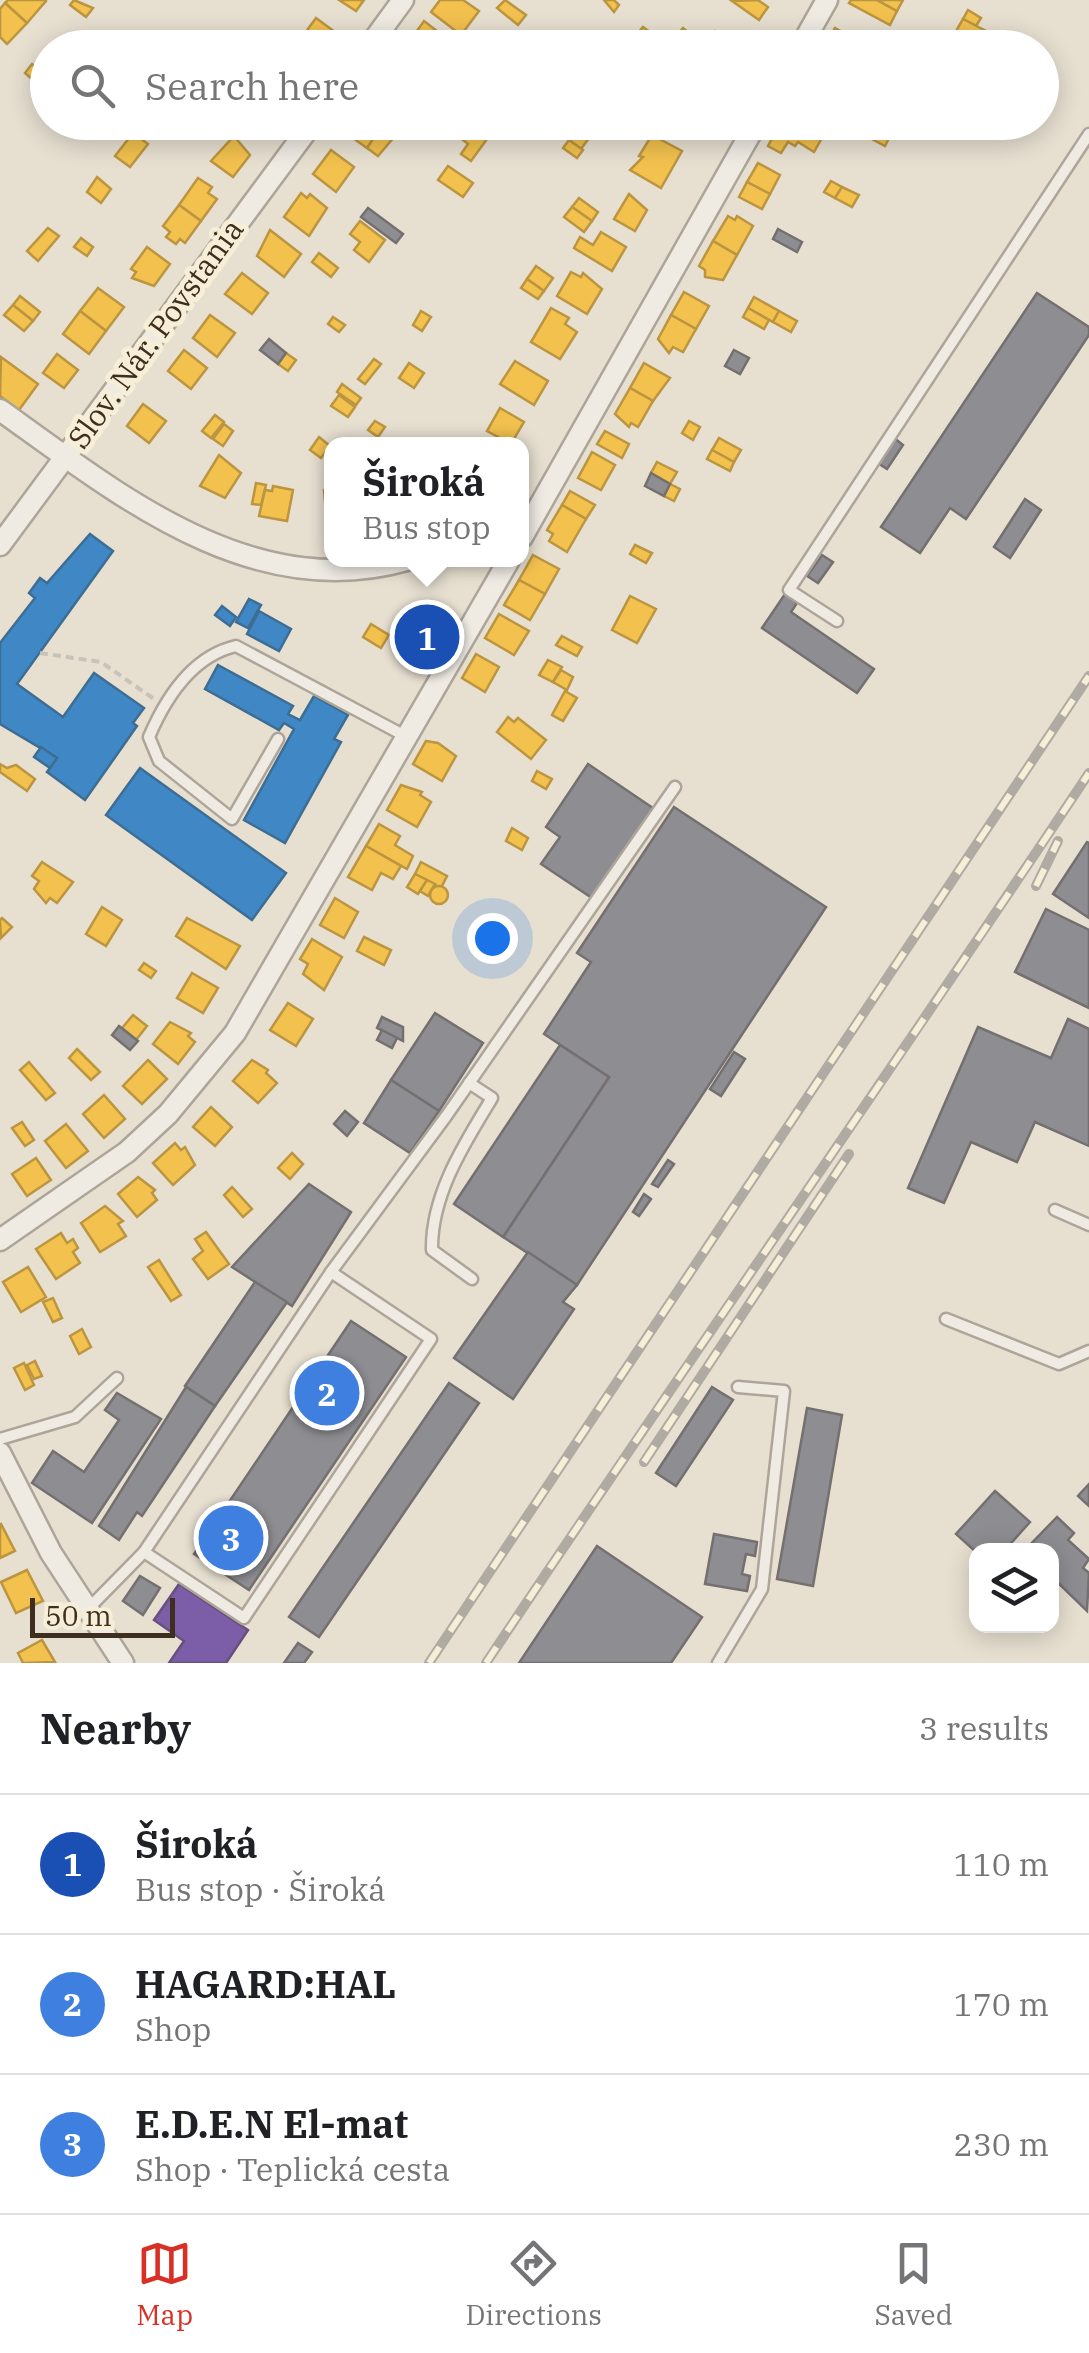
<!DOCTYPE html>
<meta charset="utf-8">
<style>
body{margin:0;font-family:"IBM Plex Serif",serif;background:#f2f2f2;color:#202124}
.controls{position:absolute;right:30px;bottom:30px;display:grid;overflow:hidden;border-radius:20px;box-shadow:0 5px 25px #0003}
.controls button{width:90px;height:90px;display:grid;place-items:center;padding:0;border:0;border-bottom:2px solid #e0e0e0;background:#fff;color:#202124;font:50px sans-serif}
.scale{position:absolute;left:30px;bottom:25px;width:145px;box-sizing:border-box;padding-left:10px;border:5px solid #3d2e20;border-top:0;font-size:28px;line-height:35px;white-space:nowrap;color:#3d2e20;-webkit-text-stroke:8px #f7eed8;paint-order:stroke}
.you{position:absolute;left:492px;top:938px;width:35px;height:35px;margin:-25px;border:8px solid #fff;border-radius:50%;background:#1a73e8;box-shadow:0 0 0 15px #1a73e833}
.badge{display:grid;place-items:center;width:65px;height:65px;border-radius:50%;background:#d93025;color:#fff;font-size:32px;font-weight:700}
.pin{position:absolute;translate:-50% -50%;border:5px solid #fff;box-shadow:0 2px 10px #0006}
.popup{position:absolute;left:324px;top:437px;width:205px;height:130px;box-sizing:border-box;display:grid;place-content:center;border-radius:20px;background:#fff;filter:drop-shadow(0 2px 8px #0005);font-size:32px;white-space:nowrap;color:#757577}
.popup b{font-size:38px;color:#202124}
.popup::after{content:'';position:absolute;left:50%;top:100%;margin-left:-20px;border:20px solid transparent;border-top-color:#fff}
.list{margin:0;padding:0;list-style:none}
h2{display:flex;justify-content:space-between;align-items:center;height:130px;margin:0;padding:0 40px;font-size:42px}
h2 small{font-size:32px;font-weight:400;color:#757577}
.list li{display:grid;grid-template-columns:65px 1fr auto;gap:30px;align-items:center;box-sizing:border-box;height:140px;padding:0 40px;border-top:2px solid #e0e0e0}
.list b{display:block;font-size:38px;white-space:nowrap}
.list p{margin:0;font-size:32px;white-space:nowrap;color:#757577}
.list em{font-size:32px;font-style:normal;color:#757577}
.icon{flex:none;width:55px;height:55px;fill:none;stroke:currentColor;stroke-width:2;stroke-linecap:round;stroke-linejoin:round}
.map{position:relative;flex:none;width:1089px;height:1663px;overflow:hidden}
.search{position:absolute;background:#fff;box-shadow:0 5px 25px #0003;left:30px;right:30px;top:30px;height:110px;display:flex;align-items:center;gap:25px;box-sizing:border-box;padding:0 35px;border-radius:55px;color:#757577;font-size:38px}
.sheet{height:550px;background:#fff}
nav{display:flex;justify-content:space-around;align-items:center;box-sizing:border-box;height:140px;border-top:2px solid #e0e0e0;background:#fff;font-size:28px;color:#757577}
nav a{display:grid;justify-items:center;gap:5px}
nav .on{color:#d93025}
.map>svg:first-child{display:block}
</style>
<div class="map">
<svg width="1089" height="1663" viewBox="0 0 1089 1663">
<rect width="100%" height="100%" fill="#e7e0d1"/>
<g fill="#f2c14e" stroke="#bc9540" stroke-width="2.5">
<path d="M8 0H45L46 1 27 23 5 3Z"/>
<path d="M74 0 93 8 86 17 70 5Z"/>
<path d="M339 0H364L356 11Z"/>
<path d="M440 0H463L479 11 461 35 431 12Z"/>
<path d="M505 0 526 15 518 25 497 8Z"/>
<path d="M604 0H614L619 5 614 12Z"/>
<path d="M758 0 768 7 759 20 732 1Z"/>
<path d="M851 0H877L897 11 890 25 849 3Z"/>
<path d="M877 0H903L897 11Z"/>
<path d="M5 3 27 23 7 44 0 37V9Z"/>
<path d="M968 10 981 18 976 26 963 19Z"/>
<path d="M316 18 339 35 329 48H308L299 41Z"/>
<path d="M963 19 986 31 977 48 951 40Z"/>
<path d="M424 21 451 42 447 48 407 45Z"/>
<path d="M643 27 665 43 667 48 629 44Z"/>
<path d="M683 28 696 39 689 48 674 39Z"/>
<path d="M835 28 861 42 857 48H824Z"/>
<path d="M715 31 741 48H705Z"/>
<path d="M32 64 47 77 40 86 25 73Z"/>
<path d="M256 122H274L267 132Z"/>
<path d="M350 122H377L382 126 367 148 343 131Z"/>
<path d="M681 122H699L691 136 678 129Z"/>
<path d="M781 122H798L823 136 814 152 798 142 795 146 788 142 781 153 768 146Z"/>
<path d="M798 122H830L831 123 823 136Z"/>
<path d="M866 122 890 136 885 146 859 132Z"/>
<path d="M467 124 487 139 471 161 461 154 468 144 458 136Z"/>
<path d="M382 126 395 136 378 156 367 148Z"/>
<path d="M580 126 592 134 581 149 569 140Z"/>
<path d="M133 133 148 144 130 167 115 156Z"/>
<path d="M652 135 682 151 661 188 630 170 643 157 639 156Z"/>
<path d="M234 136 250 155 233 177 211 161Z"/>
<path d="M569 140 583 150 577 158 563 148Z"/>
<path d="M331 150 354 167 336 192 313 174Z"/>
<path d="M758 163 780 175 770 194 747 182Z"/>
<path d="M448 166 473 183 463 197 438 180Z"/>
<path d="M97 177 111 189 101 203 87 192Z"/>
<path d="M198 178 212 187 208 193 217 199 201 221 179 205Z"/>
<path d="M831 181 842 187 835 198 824 192Z"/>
<path d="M747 182 770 194 762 209 739 197Z"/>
<path d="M842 187 859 195 852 207 835 198Z"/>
<path d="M301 193 307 198 310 194 327 208 309 236 284 217Z"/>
<path d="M629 194 647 210 635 231 614 219Z"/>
<path d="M579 198 598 212 592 221 572 207Z"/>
<path d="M179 205 201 221 185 243 180 239 176 244 166 237 170 232 163 226Z"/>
<path d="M572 207 592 221 584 232 564 217Z"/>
<path d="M728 216 735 220 737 216 753 226 737 255 713 241Z"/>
<path d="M360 221 385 240 369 262 354 250 360 242 350 234Z"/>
<path d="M48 228 59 236 38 261 27 251Z"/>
<path d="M270 230 301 254 284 277 257 256Z"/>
<path d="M601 232 626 247 612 271 574 248 580 237 593 245Z"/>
<path d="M81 238 93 247 87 256 74 247Z"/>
<path d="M713 241 737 255 723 280 705 277V270L699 266Z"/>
<path d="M147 247 170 264 154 286 132 278 136 272 131 269Z"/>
<path d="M319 253 338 268 331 277 312 262Z"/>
<path d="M536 266 553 278 544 291 527 279Z"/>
<path d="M571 272 581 277 583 273 602 289 587 314 557 296Z"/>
<path d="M242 273 268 293 252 314 225 294Z"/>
<path d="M527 279 544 291 538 299 521 288Z"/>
<path d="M98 288 124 307 106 331 80 311Z"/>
<path d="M684 292 709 306 696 329 671 315Z"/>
<path d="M20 296 40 312 33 321 13 305Z"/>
<path d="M754 297 779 311 773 322 748 308Z"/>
<path d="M13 305 33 321 24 331 4 315Z"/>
<path d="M551 308 569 318 565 324 577 332 560 359 531 342Z"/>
<path d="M748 308 769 320 764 329 743 317Z"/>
<path d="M80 311 106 331 89 354 63 334Z"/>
<path d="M421 311 431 317 422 331 413 325Z"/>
<path d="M779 311 797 321 791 332 773 322Z"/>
<path d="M210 315 235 333 217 357 193 338Z"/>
<path d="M671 315 696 329 683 352 673 347 669 353 658 339Z"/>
<path d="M333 317 345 325 339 332 328 324Z"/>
<path d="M184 350 207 368 191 389 168 371Z"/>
<path d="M286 353 296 360 288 371 278 364Z"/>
<path d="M57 354 78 370 64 388 43 373Z"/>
<path d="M1 357 38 384 19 410 0 396Z"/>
<path d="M374 359 381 364 365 384 358 379Z"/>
<path d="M515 361 548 381 534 405 500 384Z"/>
<path d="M409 363 424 373 414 388 399 378Z"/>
<path d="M644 363 670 378 653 401 630 388Z"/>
<path d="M342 384 361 398 356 405 337 392Z"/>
<path d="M630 388 653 401 638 427 631 423 629 427 615 414Z"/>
<path d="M339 395 355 407 348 417 331 406Z"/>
<path d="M143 404 166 421 149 443 127 426Z"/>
<path d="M500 408 524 422 511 444 487 431Z"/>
<path d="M215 415 224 422 211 438 202 431Z"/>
<path d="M375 421 385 427 378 437 368 430Z"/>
<path d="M689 421 700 427 693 440 682 433Z"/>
<path d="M224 424 233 431 223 446 213 439Z"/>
<path d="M605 431 629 444 622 458 597 444Z"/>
<path d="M319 437 330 446 321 458 310 450Z"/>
<path d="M719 438 741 450 734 462 712 450Z"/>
<path d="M712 450 734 462 730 471 707 459Z"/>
<path d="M592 452 615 465 601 490 578 478Z"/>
<path d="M219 455 241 473 225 498 200 486Z"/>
<path d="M657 462 677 472 670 484 651 473Z"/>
<path d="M256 483 266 485 261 505 252 504Z"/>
<path d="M670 484 680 489 674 501 664 496Z"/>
<path d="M273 486 293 490 287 521 259 516 265 490 272 491Z"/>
<path d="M332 489V522L327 523 324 490Z"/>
<path d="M570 491 595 505 586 519 562 505Z"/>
<path d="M562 505 586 519 567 552 549 541 553 534 547 530Z"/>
<path d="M635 545 652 553 646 563 630 554Z"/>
<path d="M533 555 559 569 545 594 519 580Z"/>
<path d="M519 580 545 594 530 620 504 605Z"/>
<path d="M630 596 656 609 637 643 612 630Z"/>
<path d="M499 614 529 631 514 655 485 638Z"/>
<path d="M371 624 389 635 381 648 363 637Z"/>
<path d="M417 635 423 638 415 653 408 650Z"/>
<path d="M562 636 582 647 577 656 556 645Z"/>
<path d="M476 654 499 667 485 692 462 678Z"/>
<path d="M548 660 562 667 553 682 539 675Z"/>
<path d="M561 670 573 677 567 690 553 682Z"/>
<path d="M565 691 577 698 563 721 552 715Z"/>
<path d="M508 717 514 722 518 718 546 740 531 759 497 732Z"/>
<path d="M426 741 438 743 456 756 442 781 413 764Z"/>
<path d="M0 764 7 768 16 765 35 779 27 791 0 772Z"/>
<path d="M537 771 552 779 546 789 532 781Z"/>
<path d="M401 785 422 792 420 795 431 802 417 827 387 810Z"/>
<path d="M379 824 400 836 395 845 413 856 407 869 366 846Z"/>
<path d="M512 828 528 838 522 850 506 841Z"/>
<path d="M366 846 401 866 393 879 381 873 372 890 348 877Z"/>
<path d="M42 862 73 882 57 903 50 898 46 903 34 889 39 881 32 876Z"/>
<path d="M421 862 447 876 441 888 415 874Z"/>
<path d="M415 874 427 880 418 894 407 887Z"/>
<path d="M427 880 435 884 428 896 420 891Z"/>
<circle cx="439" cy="895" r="9"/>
<path d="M335 898 358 912 344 938 320 925Z"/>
<path d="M102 907 122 920 106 946 86 934Z"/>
<path d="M2 918 12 927 1 938 0 920Z"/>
<path d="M187 918 240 946 226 969 176 936Z"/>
<path d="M364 937 391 950 384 965 357 951Z"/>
<path d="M312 939 342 957 324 990 303 974 308 964 300 959Z"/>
<path d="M144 963 156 971 151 978 139 970Z"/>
<path d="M192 973 218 988 203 1013 177 998Z"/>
<path d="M288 1003 313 1019 296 1046 270 1030Z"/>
<path d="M133 1015 147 1026 136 1040 122 1028Z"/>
<path d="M170 1022 191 1033 188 1036 195 1042 178 1064 153 1044Z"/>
<path d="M77 1049 100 1072 91 1080 69 1058Z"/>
<path d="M148 1060 167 1079 142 1104 123 1086Z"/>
<path d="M252 1060 268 1070 266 1073 277 1083 258 1103 233 1081Z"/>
<path d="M29 1062 55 1093 46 1100 20 1070Z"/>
<path d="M104 1095 125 1119 104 1138 83 1114Z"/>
<path d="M211 1107 232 1127 215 1146 193 1127Z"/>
<path d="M22 1122 34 1140 25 1146 12 1128Z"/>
<path d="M66 1124 88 1151 66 1168 45 1141Z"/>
<path d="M175 1143 181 1150 185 1147 195 1165 173 1185 153 1163Z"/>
<path d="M292 1153 303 1164 290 1179 278 1168Z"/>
<path d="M36 1158 51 1180 27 1196 12 1174Z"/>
<path d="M138 1177 155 1190 152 1193 157 1200 137 1217 118 1194Z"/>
<path d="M232 1187 252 1209 243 1217 224 1195Z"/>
<path d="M105 1206 123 1221 118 1224 126 1236 100 1252 81 1223Z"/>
<path d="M206 1232 229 1264 208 1279 193 1259 203 1251 195 1239Z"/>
<path d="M61 1233 67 1243 73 1239 78 1248 73 1252 80 1263 56 1279 36 1249Z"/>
<path d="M159 1260 181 1295 171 1301 148 1267Z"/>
<path d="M28 1267 46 1297 21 1312 3 1282Z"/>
<path d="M53 1298 62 1318 53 1322 43 1302Z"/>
<path d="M82 1329 91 1347 79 1354 70 1336Z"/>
<path d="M35 1361 42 1376 34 1379 27 1365Z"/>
<path d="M24 1363 34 1385 25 1390 14 1368Z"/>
<path d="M1 1524 15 1551 0 1558V1525Z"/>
<path d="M27 1570 43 1601 16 1613 1 1582Z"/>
<path d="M42 1640 55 1662 23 1663 18 1653Z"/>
</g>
<path fill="#7b5ea7" stroke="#68507e" stroke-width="2.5" d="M179 1584 248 1630 226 1663H169L184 1641 154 1620Z"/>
<g fill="#3f88c5" stroke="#3e6d94" stroke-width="2.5">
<path d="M90 534 113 551 17 684 63 717 94 673 144 708 133 723 137 726 85 800 47 772 57 758 0 724V643L35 598 29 593 40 578 47 583Z"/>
<path d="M249 599 261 605 248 628 236 622Z"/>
<path d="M222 606 236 617 230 626 215 615Z"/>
<path d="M259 611 291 629 279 651 247 634Z"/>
<path d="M218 665 293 706 288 714 300 720 314 696 348 715 334 739 341 742 285 843 244 820 294 729 284 723 279 730 205 689Z"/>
<path d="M41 747 57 758 50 768 34 757Z"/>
<path d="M140 768 286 873 252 920 106 815Z"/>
</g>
<g fill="#8d8d92" stroke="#757070" stroke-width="2.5">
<path d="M368 208 403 234 396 243 361 217Z"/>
<path d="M778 229 802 242 797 252 773 239Z"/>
<path d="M1037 293 1089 327V335L966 519 950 508 920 553 881 527Z"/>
<path d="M269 339 286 353 278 364 260 350Z"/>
<path d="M734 350 749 358 740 374 725 366Z"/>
<path d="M893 437 903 445 887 469 876 462Z"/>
<path d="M651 473 670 484 664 496 645 486Z"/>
<path d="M1025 499 1041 510 1010 558 994 547Z"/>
<path d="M822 555 833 562 818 583 807 576Z"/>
<path d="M785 594 797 603 791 612 874 669 857 693 762 628Z"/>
<path d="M588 764 653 808 592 898 541 864 560 837 546 827Z"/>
<path d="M674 807 826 907 577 1285 503 1237 609 1077 544 1034 591 962 577 953Z"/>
<path d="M1087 842 1089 843V918L1053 894Z"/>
<path d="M1046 909 1089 930V1008L1015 972Z"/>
<path d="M435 1013 483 1043 439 1111 391 1080Z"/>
<path d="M382 1017 403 1027V1041L377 1028Z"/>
<path d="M1068 1019 1089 1029V1146L1035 1122 1017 1162 971 1142 944 1203 908 1188 978 1027 1051 1058Z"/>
<path d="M119 1026 138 1041 130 1050 112 1035Z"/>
<path d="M382 1030 397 1038 392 1048 377 1040Z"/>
<path d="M560 1045 609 1077 503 1237 454 1204Z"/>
<path d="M734 1052 745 1059 721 1096 710 1089Z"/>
<path d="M391 1080 439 1111 410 1153 364 1123Z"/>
<path d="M345 1111 358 1122 347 1136 334 1124Z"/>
<path d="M668 1160 674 1164 658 1187 652 1184Z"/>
<path d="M309 1184 351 1212 292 1306 232 1267Z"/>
<path d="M644 1194 651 1199 639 1216 633 1212Z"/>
<path d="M528 1252 577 1285 563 1302 574 1309 513 1399 454 1358Z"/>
<path d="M255 1282 287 1302 215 1406 185 1386Z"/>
<path d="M351 1321 406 1357 249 1590 194 1554Z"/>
<path d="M449 1383 479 1403 319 1637 289 1617Z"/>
<path d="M186 1387 215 1406 142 1516 137 1512 119 1540 99 1526Z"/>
<path d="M712 1387 733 1400 676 1486 656 1473Z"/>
<path d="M117 1393 161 1419 92 1523 32 1483 53 1451 84 1472 119 1420 105 1410Z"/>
<path d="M807 1408 842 1415 813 1586 777 1579Z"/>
<path d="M1089 1484V1506L1078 1496Z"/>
<path d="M995 1491 1030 1522 1005 1550 976 1552 956 1534Z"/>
<path d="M1057 1517 1074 1533 1068 1540 1089 1559 1083 1568 1089 1573 1087 1611 1052 1577V1550H1025Z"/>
<path d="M714 1534 757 1542 755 1556 746 1554 742 1574 750 1576 747 1591 705 1584Z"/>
<path d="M597 1546 702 1617 671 1663H519Z"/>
<path d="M140 1576 160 1588 143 1615 123 1601Z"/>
<path d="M298 1643 312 1652 304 1663H284Z"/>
</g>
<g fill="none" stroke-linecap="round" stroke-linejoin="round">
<defs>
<g id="service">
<path d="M837 621 789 590 1089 134"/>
<path d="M278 739 232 819 159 761 149 737C166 697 193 656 236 646L407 737"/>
<path d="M469 1083 492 1098C464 1144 431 1195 432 1250L472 1279"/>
<path d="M1055 1210 1089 1225"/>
<path d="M946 1319 1059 1364 1089 1351"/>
<path d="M0 1439 75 1417 117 1378"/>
<path d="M144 1552 244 1618 431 1339 331 1272"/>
<path d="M87 1610 144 1552 331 1272 447 1115 675 787"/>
<path d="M718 1663 762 1589 784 1391 738 1387"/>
</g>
<g id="minor">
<path d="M368 48 403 0"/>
<path d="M800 48 827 0"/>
<path d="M0 410C119 495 252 604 407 560"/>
<path d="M522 537 757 122"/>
<path d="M0 545 313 122"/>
<path d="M0 1240 127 1152 168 1114 235 1033 509 560"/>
<path d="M0 1453 51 1553 123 1663"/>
</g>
</defs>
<use href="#service" stroke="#ada599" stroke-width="15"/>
<use href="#minor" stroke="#ada599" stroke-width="25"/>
<path stroke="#c8c2b9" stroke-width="4" stroke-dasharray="8 5" stroke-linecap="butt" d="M40 653 101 662 154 699"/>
<use href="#service" stroke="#efebe3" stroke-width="10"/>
<use href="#minor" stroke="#efebe3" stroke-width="20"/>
<defs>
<g id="rail">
<path d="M1036 886 1058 841"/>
<path d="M644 1462 849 1154"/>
<path d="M429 1663 1089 676"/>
<path d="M486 1663C685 1365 891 1072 1089 773"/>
</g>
</defs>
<use href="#rail" stroke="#afaaa2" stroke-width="10"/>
<use href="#rail" stroke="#f7eed8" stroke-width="6" stroke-dasharray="19" stroke-linecap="butt"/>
</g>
<g text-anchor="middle" stroke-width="10" stroke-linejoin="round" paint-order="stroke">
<g font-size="30" fill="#3d2e20" stroke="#f7eed8">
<text transform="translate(156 334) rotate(-54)" y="10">Slov. Nár. Povstania</text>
</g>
</g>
</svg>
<div class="controls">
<button><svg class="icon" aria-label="layers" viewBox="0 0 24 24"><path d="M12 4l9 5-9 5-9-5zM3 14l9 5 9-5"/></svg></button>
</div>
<div class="scale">50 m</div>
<div class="you"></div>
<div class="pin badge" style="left:427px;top:637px;background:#1a4fb4">1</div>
<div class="popup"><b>Široká</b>Bus stop</div>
<div class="pin badge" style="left:327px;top:1393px;background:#3f7fe0">2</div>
<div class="pin badge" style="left:231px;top:1538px;background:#3f7fe0">3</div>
<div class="search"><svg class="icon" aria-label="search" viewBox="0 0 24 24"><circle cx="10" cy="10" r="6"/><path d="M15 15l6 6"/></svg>Search here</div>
</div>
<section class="sheet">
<h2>Nearby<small>3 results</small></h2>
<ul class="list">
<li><span class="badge" style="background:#1a4fb4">1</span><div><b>Široká</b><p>Bus stop · Široká</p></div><em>110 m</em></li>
<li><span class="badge" style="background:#3f7fe0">2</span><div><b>HAGARD:HAL</b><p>Shop</p></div><em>170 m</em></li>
<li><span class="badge" style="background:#3f7fe0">3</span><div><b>E.D.E.N El-mat</b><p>Shop · Teplická cesta</p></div><em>230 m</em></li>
</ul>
</section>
<nav>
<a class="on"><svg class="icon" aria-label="map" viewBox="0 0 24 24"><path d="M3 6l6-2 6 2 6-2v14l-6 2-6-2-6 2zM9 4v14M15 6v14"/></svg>Map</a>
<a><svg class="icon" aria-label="directions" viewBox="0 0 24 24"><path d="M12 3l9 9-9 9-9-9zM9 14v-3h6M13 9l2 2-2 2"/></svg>Directions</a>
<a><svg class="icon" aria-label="saved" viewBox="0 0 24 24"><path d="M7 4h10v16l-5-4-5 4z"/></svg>Saved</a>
</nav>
